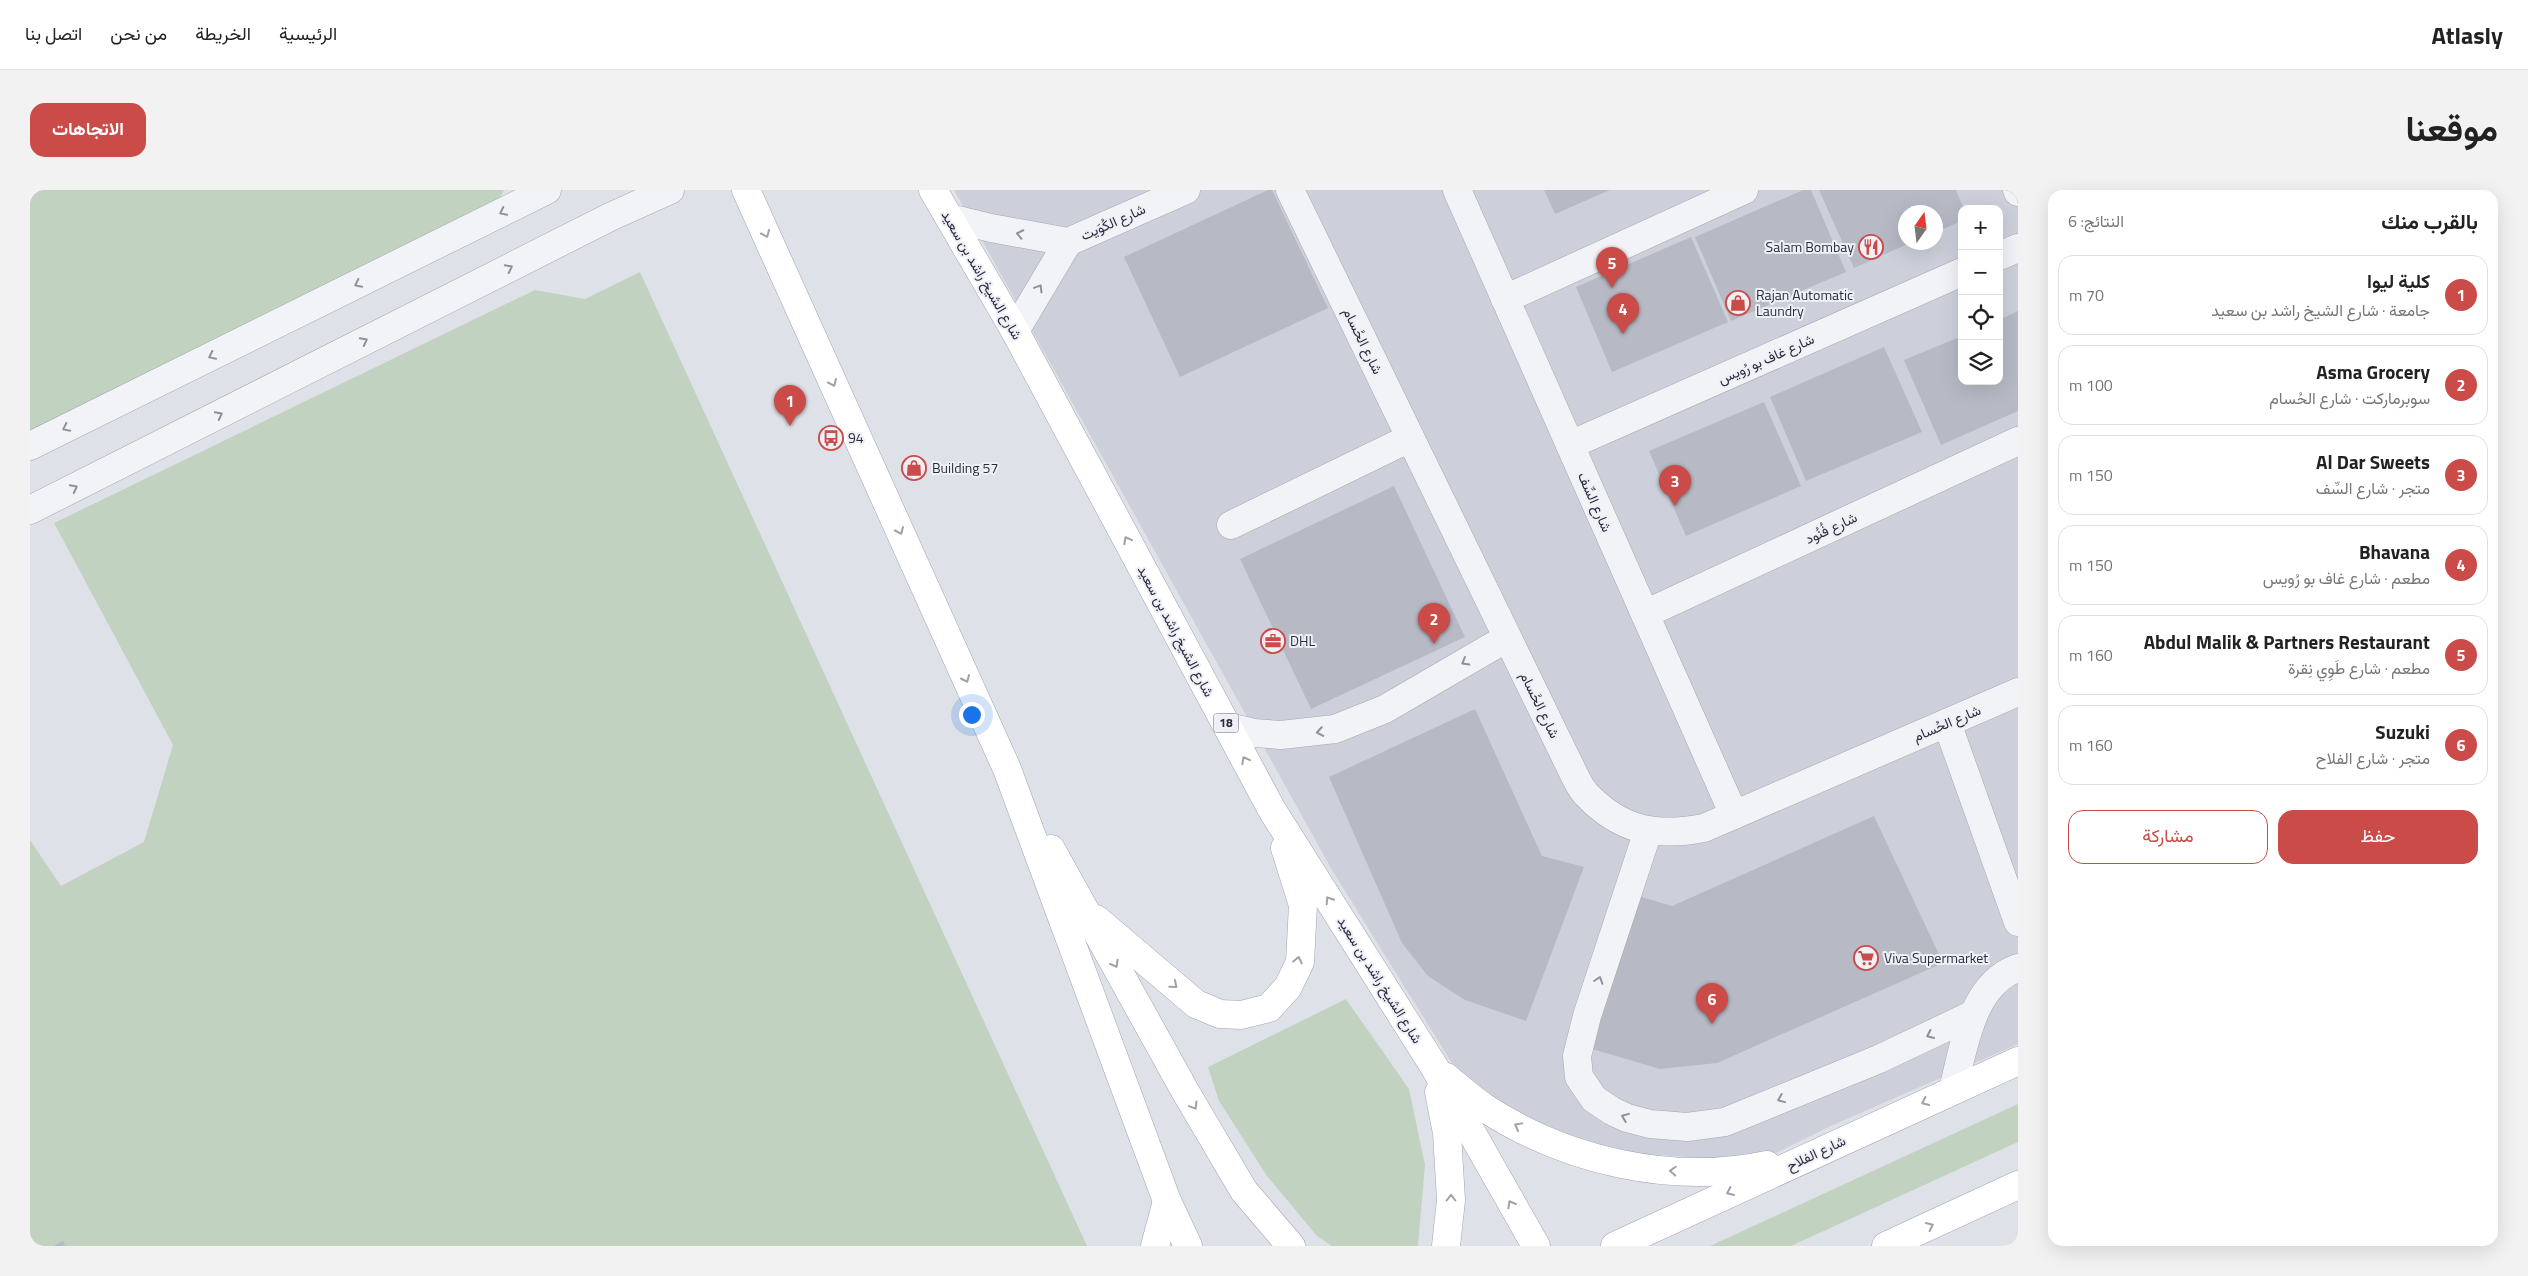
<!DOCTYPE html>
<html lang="ar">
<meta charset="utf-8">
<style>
body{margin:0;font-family:"Titillium Web",Vazirmatn,sans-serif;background:#f2f2f2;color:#222;direction:rtl}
.controls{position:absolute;right:15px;top:15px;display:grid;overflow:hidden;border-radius:10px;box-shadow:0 5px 20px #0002}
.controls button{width:45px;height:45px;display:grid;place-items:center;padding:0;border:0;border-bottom:1px solid #e0e0e0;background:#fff;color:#222;font:25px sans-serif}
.compass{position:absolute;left:1868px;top:15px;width:45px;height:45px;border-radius:50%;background:#fff;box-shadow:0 5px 20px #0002;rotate:14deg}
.you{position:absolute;left:941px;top:524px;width:18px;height:18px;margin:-12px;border:4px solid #fff;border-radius:50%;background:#1a73e8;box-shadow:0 0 0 8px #1a73e833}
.badge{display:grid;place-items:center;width:32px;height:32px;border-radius:50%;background:#ca4b47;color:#fff;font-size:16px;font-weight:700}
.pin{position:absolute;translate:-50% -41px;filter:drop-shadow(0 1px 2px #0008)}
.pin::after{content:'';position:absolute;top:26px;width:18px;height:15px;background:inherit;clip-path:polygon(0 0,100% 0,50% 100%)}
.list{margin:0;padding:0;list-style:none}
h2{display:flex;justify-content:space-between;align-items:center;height:65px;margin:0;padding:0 20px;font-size:21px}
h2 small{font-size:16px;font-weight:400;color:#767676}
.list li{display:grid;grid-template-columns:32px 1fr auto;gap:15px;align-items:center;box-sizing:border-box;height:80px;margin:0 10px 10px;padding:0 10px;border:1px solid #e0e0e0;border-radius:15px}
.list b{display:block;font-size:19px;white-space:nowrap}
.list p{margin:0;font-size:16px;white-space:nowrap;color:#767676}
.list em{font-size:16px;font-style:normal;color:#767676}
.actions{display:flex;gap:10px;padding:15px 20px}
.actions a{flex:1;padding:11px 0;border:1px solid #ca4b47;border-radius:15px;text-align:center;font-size:18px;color:#ca4b47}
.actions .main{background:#ca4b47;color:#fff}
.icon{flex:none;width:28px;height:28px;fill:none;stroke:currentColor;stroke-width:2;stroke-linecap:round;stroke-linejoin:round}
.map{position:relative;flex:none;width:1988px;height:1056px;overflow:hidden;direction:ltr;border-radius:15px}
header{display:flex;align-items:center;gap:30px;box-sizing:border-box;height:70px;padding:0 25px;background:#fff;border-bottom:1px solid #e0e0e0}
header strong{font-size:24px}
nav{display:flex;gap:28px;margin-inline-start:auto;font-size:18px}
.intro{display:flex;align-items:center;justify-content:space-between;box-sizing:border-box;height:120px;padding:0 30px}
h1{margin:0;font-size:35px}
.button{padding:12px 22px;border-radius:15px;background:#ca4b47;color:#fff;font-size:18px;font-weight:700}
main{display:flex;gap:30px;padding:0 30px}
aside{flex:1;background:#fff;border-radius:15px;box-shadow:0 5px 20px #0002}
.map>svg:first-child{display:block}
</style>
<header>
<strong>Atlasly</strong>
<nav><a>الرئيسية</a><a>الخريطة</a><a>من نحن</a><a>اتصل بنا</a></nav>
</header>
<div class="intro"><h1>موقعنا</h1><a class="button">الاتجاهات</a></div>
<main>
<aside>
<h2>بالقرب منك<small>النتائج: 6</small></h2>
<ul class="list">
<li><span class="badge">1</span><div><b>كلية ليوا</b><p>جامعة · شارع الشيخ راشد بن سعيد</p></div><em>70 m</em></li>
<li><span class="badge">2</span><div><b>Asma Grocery</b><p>سوبرماركت · شارع الحُسام</p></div><em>100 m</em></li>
<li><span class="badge">3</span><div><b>Al Dar Sweets</b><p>متجر · شارع السِّف</p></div><em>150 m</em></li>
<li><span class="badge">4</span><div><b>Bhavana</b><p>مطعم · شارع غاف بو رُويس</p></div><em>150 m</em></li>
<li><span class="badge">5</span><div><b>Abdul Malik &amp; Partners Restaurant</b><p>مطعم · شارع طَوِي نِقرة</p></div><em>160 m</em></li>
<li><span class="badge">6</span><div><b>Suzuki</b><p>متجر · شارع الفلاح</p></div><em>160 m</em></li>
</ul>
<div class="actions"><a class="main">حفظ</a><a>مشاركة</a></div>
</aside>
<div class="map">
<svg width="1988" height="1056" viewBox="0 0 1988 1056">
<rect width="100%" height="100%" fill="#dfe1e8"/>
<path fill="#cdd0da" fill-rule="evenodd" d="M924 0H1988V854L1803 935 1748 962 1711 971 1590 962 1515 938 1461 908 1428 883 1302 680ZM1932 19H1969V191H1932ZM1876 22H1906V52H1876Z"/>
<g fill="#c2d2c1">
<path d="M0 0H474L459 31 0 247Z"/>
<path d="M610 82 1057 1056H0V650L31 696 114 652 143 555 24 333 505 100 555 109Z"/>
<path d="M1316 809 1379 899 1395 975 1388 1056H1302L1287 1046 1237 986 1189 911 1178 877Z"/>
<path d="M1988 914V952L1761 1056H1680Z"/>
</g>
<g fill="#b7bac5">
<path d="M1238 0H1242L1298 118 1150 187 1094 67Z"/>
<path d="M1514 0H1580L1525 24Z"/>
<path d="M1773 0H1781L1816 82 1701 131 1665 47Z"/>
<path d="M1789 0H1926L1934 19H1932V31L1906 42V22H1876V52H1882L1824 78Z"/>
<path d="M1661 47 1698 132 1582 182 1546 97Z"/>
<path d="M1988 121V221L1911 255 1874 170 1932 146V191H1969V130Z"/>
<path d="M1854 157 1892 242 1776 291 1740 207Z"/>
<path d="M1734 212 1771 296 1656 346 1619 261Z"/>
<path d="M1364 296 1435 447 1281 519 1210 369Z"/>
<path d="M1445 519 1512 666 1554 677 1496 831 1435 810 1398 786 1372 753 1299 587Z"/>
<path d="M1844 626 1913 773 1687 873 1630 879 1559 858 1608 706 1642 716Z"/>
<path d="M33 1051 35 1056H24Z"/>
</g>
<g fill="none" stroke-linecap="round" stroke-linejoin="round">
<defs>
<g id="minor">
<path d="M1260 0 1537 570C1543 581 1548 596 1556 604 1591 641 1626 647 1674 638L1988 502"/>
<path d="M1427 0 1704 625"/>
<path d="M1987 0 1988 2"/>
<path d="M920 28 961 38 1038 52 1156 0"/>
<path d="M1969 66 1988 58"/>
<path d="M1475 109 1714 0"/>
<path d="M985 141 1038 52"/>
<path d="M1540 255 1932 82"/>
<path d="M0 256 517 0"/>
<path d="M0 320 582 26 640 0"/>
<path d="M1201 335 1380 248"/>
<path d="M1615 424 1988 251"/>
<path d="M1917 533 1988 732"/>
<path d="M1198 537 1224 543 1251 545 1305 539 1355 519 1477 448"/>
<path d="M1618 641 1557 826 1547 866 1549 887 1564 909 1582 921 1597 928 1620 934 1657 937 1695 932 1849 869 1944 824"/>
<path d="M1923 899C1934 858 1941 794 1988 778"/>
</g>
<g id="major">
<path d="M716 0 977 579 1137 1011 1158 1056"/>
<path d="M903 0 985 141 1242 620 1405 878 1506 1056"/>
<path d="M1021 659 1155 901 1214 1001 1261 1056"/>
<path d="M1066 729 1166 814 1190 824 1211 825 1239 818 1258 797 1270 772 1273 715 1255 658"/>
<path d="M1416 887C1429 898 1442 909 1455 918 1536 971 1642 995 1737 975"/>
<path d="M1409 902 1417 943 1421 1010 1416 1056"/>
<path d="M1125 1056 1137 1011"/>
<path d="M1585 1056 1988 871"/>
<path d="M1856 1056 1988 995"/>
</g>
</defs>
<use href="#minor" stroke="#a5a7b2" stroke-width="29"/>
<use href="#major" stroke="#9fa4b4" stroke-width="29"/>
<use href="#minor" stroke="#f2f3f7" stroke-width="28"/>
<use href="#major" stroke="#fff" stroke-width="28"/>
</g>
<defs><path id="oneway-chevron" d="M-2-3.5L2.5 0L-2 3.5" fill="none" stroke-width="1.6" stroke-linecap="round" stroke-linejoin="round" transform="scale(1.25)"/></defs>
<g stroke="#8e909b">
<use href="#oneway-chevron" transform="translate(473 22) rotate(154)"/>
<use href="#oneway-chevron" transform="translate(990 44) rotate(-168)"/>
<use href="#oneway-chevron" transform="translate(479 78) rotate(-27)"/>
<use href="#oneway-chevron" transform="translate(328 94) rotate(154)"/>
<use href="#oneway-chevron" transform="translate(1009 98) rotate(-59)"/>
<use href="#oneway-chevron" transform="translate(334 151) rotate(-27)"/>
<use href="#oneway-chevron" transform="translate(182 166) rotate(154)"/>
<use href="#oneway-chevron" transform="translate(189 225) rotate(-27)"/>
<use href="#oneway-chevron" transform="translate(36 238) rotate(154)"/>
<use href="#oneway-chevron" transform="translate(44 298) rotate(-27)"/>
<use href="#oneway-chevron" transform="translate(1435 472) rotate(150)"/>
<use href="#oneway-chevron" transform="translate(1290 542) rotate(170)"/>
<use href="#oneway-chevron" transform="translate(1569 790) rotate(-72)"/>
<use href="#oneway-chevron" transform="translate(1900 845) rotate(155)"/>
<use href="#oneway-chevron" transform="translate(1751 909) rotate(158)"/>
<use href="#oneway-chevron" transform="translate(1595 927) rotate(-158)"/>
</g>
<g stroke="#9fa0a9">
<use href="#oneway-chevron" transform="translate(736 44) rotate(66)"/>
<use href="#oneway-chevron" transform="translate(803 193) rotate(66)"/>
<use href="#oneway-chevron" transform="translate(870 341) rotate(66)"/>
<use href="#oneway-chevron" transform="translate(1097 350) rotate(-118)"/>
<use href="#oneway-chevron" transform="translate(936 489) rotate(66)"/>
<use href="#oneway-chevron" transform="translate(1215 570) rotate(-118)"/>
<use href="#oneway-chevron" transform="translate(1299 710) rotate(-122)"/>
<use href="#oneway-chevron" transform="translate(1268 770) rotate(-78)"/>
<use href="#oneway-chevron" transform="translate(1085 774) rotate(61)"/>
<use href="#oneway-chevron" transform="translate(1144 795) rotate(41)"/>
<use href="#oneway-chevron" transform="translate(1895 912) rotate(155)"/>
<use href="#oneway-chevron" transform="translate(1164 916) rotate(59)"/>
<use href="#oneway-chevron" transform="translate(1488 936) rotate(-151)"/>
<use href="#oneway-chevron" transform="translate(1643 981) rotate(-177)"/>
<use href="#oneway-chevron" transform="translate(1700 1002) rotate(155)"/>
<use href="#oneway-chevron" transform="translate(1421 1008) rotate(-90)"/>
<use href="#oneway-chevron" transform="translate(1481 1014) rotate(-119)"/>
<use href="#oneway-chevron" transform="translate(1900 1036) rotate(-25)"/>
</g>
<defs>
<symbol id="restaurant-ring" viewBox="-11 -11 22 22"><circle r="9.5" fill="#eff0f6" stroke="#ca4b47" stroke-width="1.5"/><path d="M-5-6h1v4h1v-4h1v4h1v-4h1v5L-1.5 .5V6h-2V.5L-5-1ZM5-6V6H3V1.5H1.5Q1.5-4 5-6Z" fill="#ca4b47"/></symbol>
<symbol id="shop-ring" viewBox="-11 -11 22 22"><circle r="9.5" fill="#eff0f6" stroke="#ca4b47" stroke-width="1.5"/><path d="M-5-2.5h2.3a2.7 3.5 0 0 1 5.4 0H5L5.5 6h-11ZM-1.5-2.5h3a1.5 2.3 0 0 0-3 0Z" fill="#ca4b47"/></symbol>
<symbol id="bus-ring" viewBox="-11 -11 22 22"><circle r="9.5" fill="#eff0f6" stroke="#ca4b47" stroke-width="1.5"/><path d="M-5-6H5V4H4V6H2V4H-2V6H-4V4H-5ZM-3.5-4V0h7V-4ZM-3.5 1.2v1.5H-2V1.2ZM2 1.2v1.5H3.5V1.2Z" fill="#ca4b47"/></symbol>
<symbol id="office-ring" viewBox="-11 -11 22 22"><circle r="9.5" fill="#eff0f6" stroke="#ca4b47" stroke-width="1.5"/><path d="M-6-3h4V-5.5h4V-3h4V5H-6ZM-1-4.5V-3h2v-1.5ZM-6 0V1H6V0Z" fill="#ca4b47"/></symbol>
<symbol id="supermarket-ring" viewBox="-11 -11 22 22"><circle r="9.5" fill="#eff0f6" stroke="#ca4b47" stroke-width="1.5"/><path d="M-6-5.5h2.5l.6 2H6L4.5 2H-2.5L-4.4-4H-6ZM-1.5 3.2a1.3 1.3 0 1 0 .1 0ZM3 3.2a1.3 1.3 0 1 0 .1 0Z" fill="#ca4b47"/></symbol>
</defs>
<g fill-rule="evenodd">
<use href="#restaurant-ring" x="1827" y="43" width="28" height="28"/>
<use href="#shop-ring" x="1694" y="99" width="28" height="28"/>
<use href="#bus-ring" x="787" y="234" width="28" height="28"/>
<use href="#shop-ring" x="870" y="264" width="28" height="28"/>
<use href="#office-ring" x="1229" y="437" width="28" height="28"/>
<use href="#supermarket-ring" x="1822" y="754" width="28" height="28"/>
</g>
<g text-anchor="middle" stroke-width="4" stroke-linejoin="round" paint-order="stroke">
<rect fill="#eff0f6" stroke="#646876" stroke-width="1" x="1183.5" y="523.5" width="25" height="19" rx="4"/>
<g font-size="12" font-weight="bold" fill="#292d3f">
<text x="1196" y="537">18</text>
</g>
<g font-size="14" fill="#292d3f" stroke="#eff0f6">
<text transform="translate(1083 32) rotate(-24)" y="5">شارع الكُوَيت</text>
<text transform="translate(952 85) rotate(60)" y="5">شارع الشيخ راشد بن سعيد</text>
<text transform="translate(1333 151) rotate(64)" y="5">شارع الحُسام</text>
<text transform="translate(1736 169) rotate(-24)" y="5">شارع غاف بو رُويس</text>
<text transform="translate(1565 312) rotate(66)" y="5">شارع السِّف</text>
<text transform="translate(1801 338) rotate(-25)" y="5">شارع فُنُود</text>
<text transform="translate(1146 441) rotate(62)" y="5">شارع الشيخ راشد بن سعيد</text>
<text transform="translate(1510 515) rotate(64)" y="5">شارع الحُسام</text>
<text transform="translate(1917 533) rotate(-23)" y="5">شارع الحُسام</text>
<text transform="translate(1350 790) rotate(58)" y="5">شارع الشيخ راشد بن سعيد</text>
<text transform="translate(1786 963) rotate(-25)" y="5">شارع الفلاح</text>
</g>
<g font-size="14" fill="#292d3f" stroke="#eff0f6" text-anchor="start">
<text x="1824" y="62" text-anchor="end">Salam Bombay</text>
<text x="1726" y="110">Rajan Automatic<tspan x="1726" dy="16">Laundry</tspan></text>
<text x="818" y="253">94</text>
<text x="902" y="283">Building 57</text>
<text x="1260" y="456">DHL</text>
<text x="1854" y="773">Viva Supermarket</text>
</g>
</g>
</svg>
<div class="controls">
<button>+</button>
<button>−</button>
<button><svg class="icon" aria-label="locate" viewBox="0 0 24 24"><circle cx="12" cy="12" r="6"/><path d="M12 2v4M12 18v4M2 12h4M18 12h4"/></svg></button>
<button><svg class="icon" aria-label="layers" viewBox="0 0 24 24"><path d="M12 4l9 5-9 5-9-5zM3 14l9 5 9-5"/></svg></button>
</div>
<svg class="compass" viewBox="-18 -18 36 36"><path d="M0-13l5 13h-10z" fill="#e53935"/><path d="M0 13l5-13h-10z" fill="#767676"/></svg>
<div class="you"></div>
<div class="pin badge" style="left:760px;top:236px">1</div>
<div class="pin badge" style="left:1404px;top:454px">2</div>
<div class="pin badge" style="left:1645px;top:316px">3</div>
<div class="pin badge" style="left:1593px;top:144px">4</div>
<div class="pin badge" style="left:1582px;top:98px">5</div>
<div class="pin badge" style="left:1682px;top:834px">6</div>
</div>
</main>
